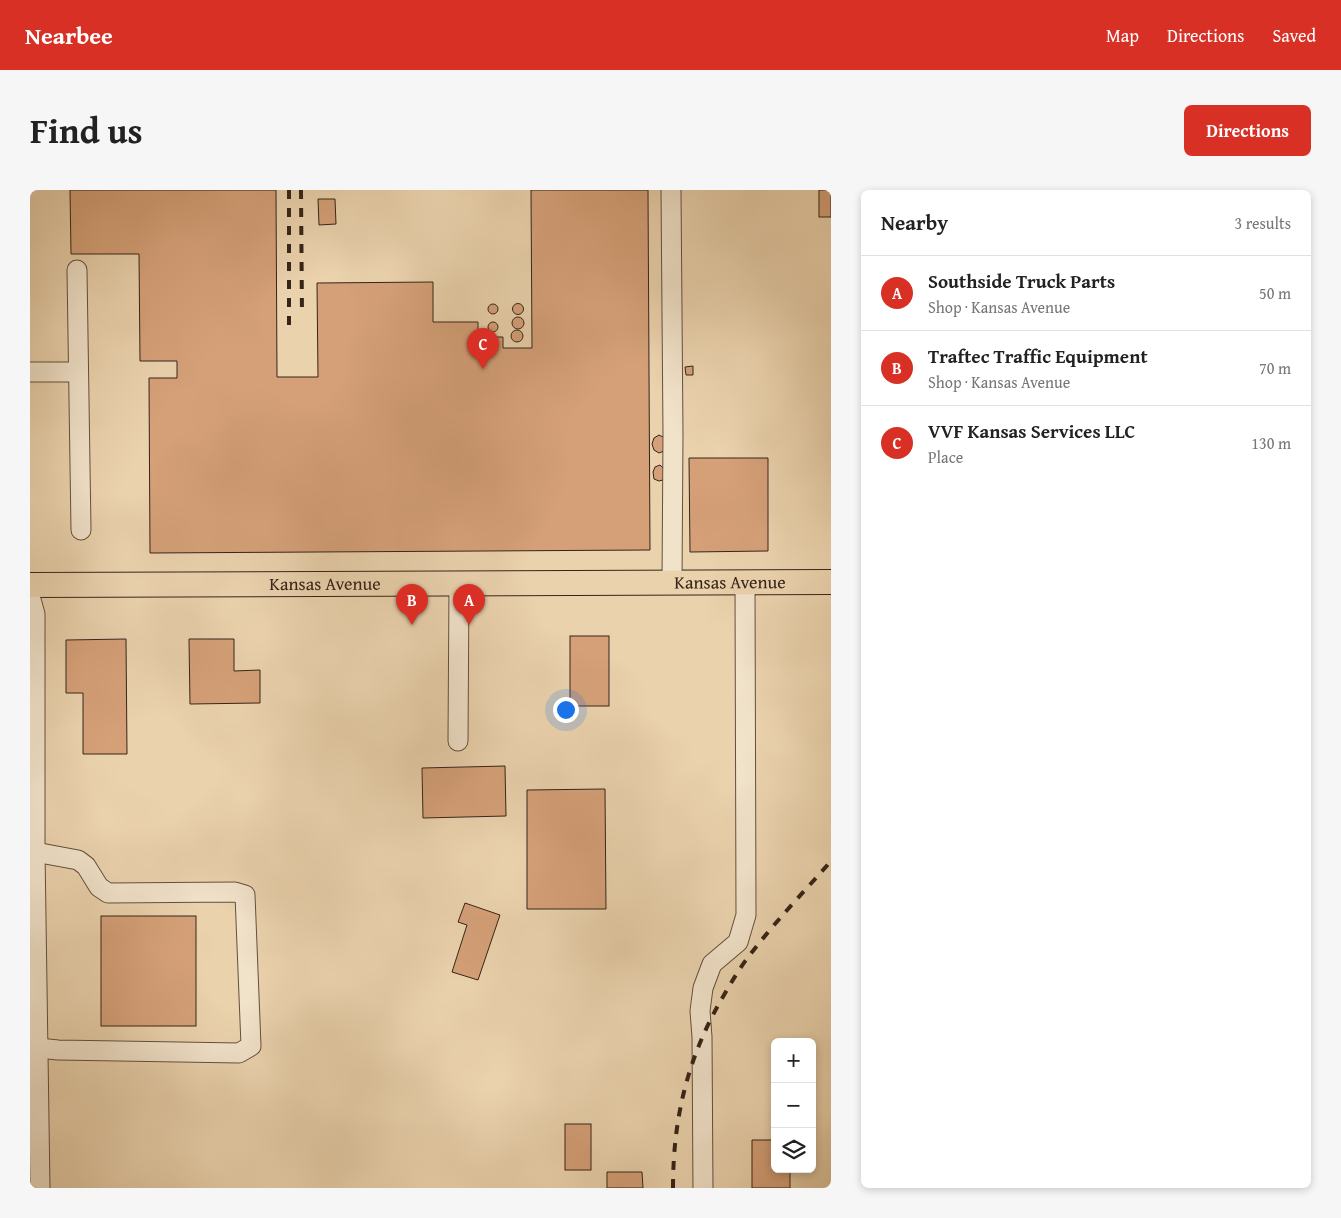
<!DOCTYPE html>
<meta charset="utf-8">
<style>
body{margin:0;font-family:"Gentium Book Plus",serif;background:#f6f6f6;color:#222}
.controls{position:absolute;right:15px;bottom:15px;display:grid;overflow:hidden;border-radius:8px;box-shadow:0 2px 8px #0003}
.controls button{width:45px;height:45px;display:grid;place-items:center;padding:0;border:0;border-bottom:1px solid #e0e0e0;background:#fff;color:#222;font:25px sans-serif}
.you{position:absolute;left:535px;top:519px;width:18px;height:18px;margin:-12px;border:4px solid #fff;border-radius:50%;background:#1a73e8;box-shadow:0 0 0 8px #1a73e833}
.badge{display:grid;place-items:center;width:32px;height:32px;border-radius:50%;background:#d93025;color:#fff;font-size:16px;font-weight:700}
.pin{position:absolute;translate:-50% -41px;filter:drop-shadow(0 1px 2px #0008)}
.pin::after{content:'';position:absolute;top:26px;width:18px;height:15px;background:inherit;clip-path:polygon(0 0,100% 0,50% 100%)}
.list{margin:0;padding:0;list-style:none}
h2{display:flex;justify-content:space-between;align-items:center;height:65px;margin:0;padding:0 20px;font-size:21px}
h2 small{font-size:16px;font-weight:400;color:#767676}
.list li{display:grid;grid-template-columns:32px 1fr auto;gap:15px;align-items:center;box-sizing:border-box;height:75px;padding:0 20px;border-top:1px solid #e0e0e0}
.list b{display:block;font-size:19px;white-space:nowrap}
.list p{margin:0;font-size:16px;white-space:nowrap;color:#767676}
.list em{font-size:16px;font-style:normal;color:#767676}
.icon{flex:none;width:28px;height:28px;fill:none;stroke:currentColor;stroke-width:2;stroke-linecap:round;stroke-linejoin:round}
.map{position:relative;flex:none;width:801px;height:998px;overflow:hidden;border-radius:8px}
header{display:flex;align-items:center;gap:30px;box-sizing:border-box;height:70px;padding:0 25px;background:#d93025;color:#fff}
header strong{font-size:24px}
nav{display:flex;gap:28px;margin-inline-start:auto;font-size:18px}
.intro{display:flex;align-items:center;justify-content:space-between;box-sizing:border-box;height:120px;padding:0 30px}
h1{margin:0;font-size:35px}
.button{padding:12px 22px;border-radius:8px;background:#d93025;color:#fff;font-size:18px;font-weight:700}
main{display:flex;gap:30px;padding:0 30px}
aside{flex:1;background:#fff;border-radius:8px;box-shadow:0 2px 8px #0003}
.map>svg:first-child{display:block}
</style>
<header>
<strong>Nearbee</strong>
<nav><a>Map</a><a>Directions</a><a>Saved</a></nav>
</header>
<div class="intro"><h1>Find us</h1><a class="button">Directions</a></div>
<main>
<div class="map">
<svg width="801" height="998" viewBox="0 0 801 998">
<rect width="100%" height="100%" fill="#ead2ad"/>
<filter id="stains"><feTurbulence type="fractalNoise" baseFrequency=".004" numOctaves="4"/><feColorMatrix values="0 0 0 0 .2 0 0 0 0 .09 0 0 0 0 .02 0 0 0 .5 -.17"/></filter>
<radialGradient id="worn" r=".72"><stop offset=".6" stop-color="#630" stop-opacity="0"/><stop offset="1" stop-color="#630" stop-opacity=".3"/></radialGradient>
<g fill="#d5a078" stroke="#362418">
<path d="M40 0H246L247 187H288L287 93 403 92V132H448V147H473V158H502L501 0H618L620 360 120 363 119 188H147V171H110L109 64H41Z"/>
<rect x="789" y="0" width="12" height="27"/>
<path d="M288 9H305L306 34 289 35Z"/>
<circle cx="488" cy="119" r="5.5"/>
<circle cx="463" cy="119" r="5"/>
<circle cx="488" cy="133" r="6"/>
<circle cx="463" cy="137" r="5"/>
<circle cx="487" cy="146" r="6"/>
<path d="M663 176V185H656L655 177Z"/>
<path d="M629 245 635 248 634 261 629 263 624 260 622 254 624 248Z"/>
<path d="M659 268H738V361L660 362Z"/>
<path d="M630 275 634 279 635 286 633 290 629 291 624 289 623 282 625 277Z"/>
<rect x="540" y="446" width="39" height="70"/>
<path d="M96 449 97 564H53V503H36V450Z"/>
<path d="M159 449H204V481L230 480V513L160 514Z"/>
<path d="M475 576 476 626 393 628 392 578Z"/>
<path d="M575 599 576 719H497V600Z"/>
<path d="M435 713 470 725 448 790 422 782 437 735 428 732Z"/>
<rect x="71" y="726" width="95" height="110"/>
<rect x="535" y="934" width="26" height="46"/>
<path d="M722 950H745V979H760V998H722Z"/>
<path d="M577 982H612L613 998H577Z"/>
</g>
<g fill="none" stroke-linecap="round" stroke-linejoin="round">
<defs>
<g id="minor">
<path d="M641 0 643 244 642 392"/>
<path d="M47 80 51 340"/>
<path d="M0 182H48"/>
<path d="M0 406 5 424V661L10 998"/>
<path d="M428 551 429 393"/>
<path d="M0 661 48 670 56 676 69 697 78 703 205 702 215 705 221 856 209 863 28 860 8 858"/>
<path d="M673 998 672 847 670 821 673 798 682 774 708 752 716 725 715 392"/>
</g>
<g id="major">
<path id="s1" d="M0 395 801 392"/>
</g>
</defs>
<use href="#minor" stroke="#63503d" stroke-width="21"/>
<use href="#major" stroke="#362418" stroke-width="26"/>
<use href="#minor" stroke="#f1e2ca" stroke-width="19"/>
<use href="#major" stroke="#ead2ad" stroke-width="24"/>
<g stroke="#362418" stroke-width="4" stroke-dasharray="9 9" stroke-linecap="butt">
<path d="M259 0V135"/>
<path d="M271 0 272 125"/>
<path d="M643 998C643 927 658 866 694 805 701 793 708 781 716 770 742 735 773 703 801 671"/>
</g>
</g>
<g text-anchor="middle" stroke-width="4" stroke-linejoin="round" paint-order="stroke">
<g font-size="18" fill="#362418" stroke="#f1e2ca">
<text dy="6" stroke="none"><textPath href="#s1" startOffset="700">Kansas Avenue</textPath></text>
<text dy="6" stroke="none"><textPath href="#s1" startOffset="295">Kansas Avenue</textPath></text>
</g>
</g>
<rect width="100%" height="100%" filter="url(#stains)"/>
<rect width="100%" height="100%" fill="url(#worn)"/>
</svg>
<div class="controls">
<button>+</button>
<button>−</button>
<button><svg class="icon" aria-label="layers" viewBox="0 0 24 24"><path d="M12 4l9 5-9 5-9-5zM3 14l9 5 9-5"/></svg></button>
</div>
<div class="you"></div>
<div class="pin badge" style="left:439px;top:435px">A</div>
<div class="pin badge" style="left:382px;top:435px">B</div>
<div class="pin badge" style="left:453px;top:179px">C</div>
</div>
<aside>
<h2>Nearby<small>3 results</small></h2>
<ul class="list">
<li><span class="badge">A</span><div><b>Southside Truck Parts</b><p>Shop · Kansas Avenue</p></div><em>50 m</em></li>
<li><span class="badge">B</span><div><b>Traftec Traffic Equipment</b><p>Shop · Kansas Avenue</p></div><em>70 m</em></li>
<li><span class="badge">C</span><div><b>VVF Kansas Services LLC</b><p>Place</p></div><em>130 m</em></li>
</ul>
</aside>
</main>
